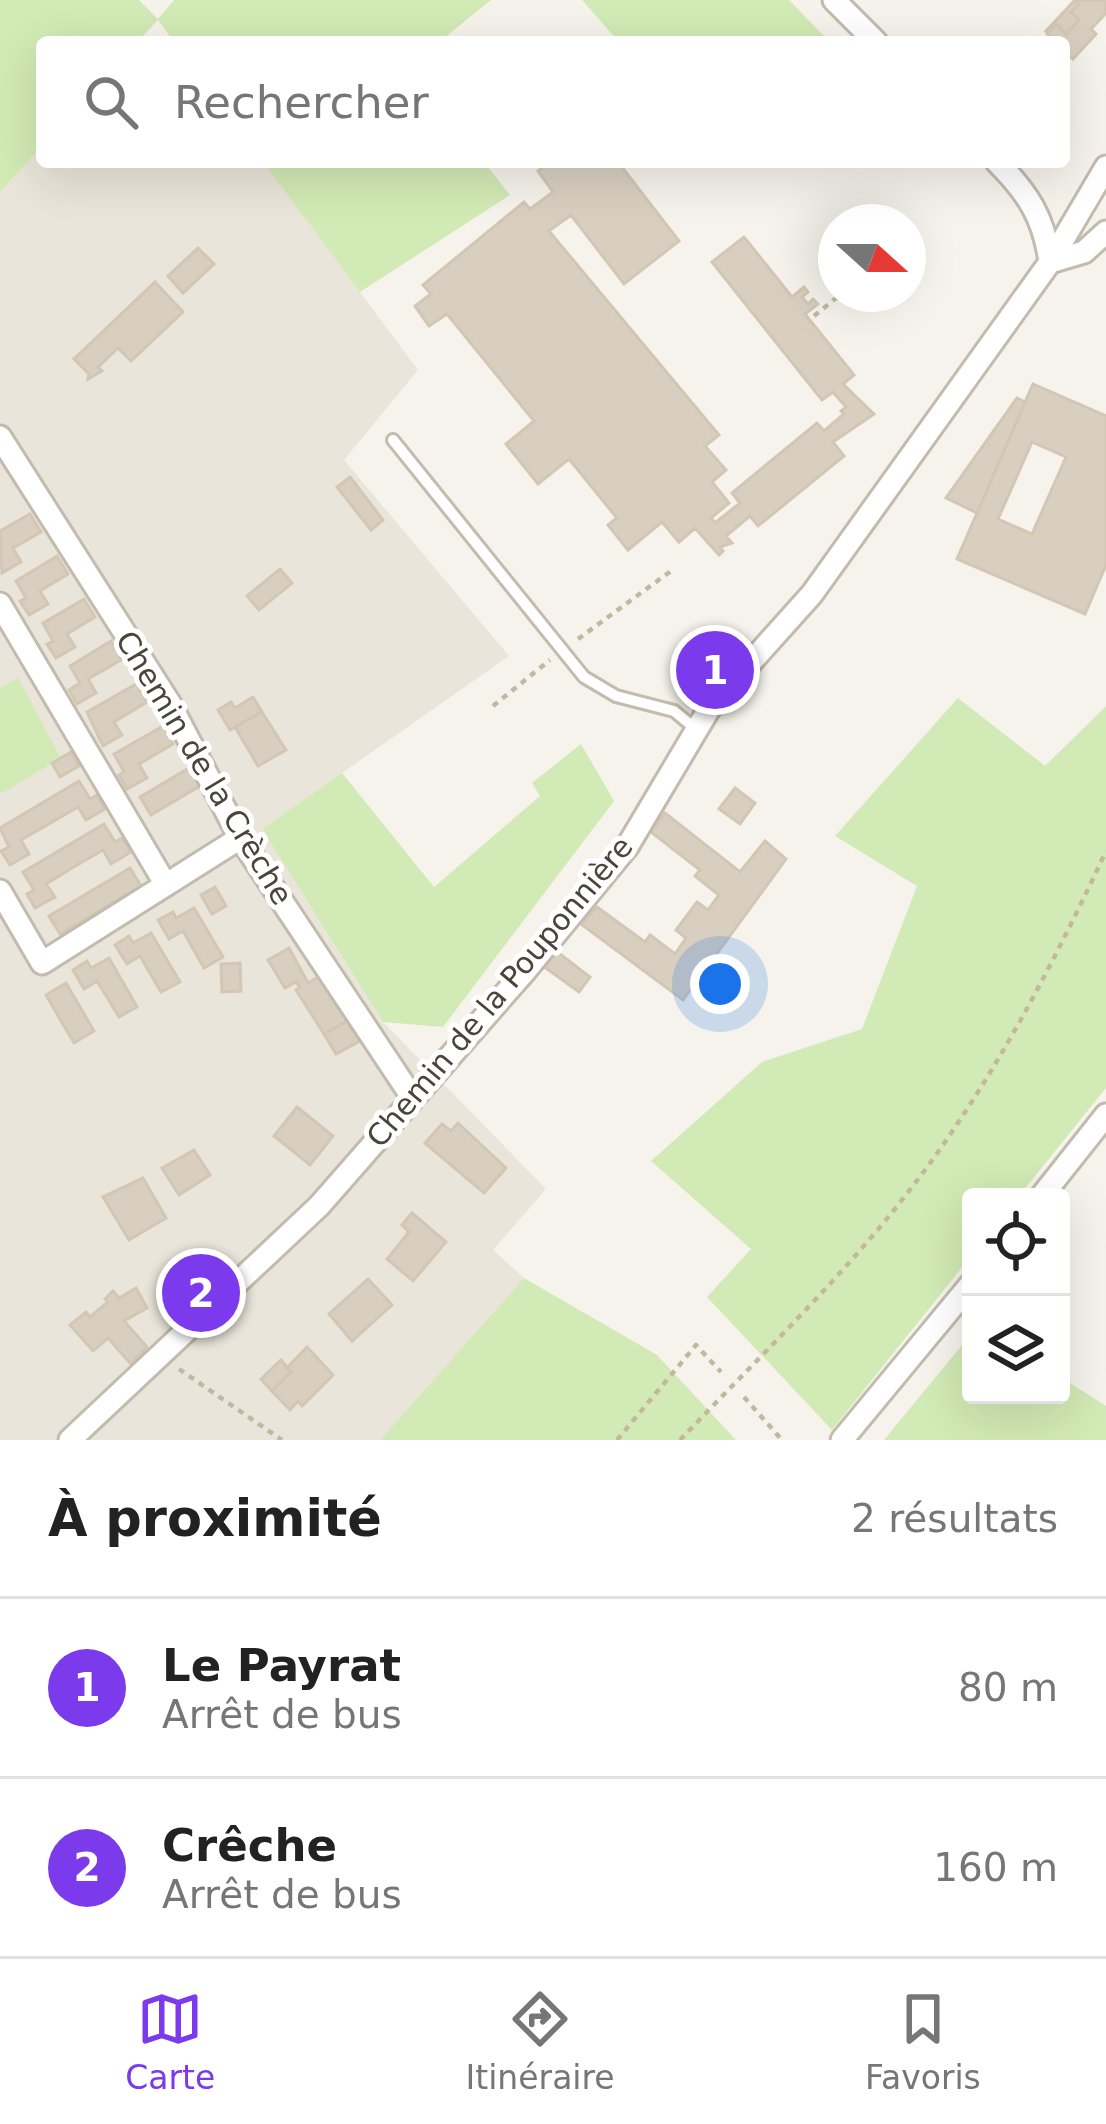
<!DOCTYPE html>
<html lang="fr">
<meta charset="utf-8">
<style>
body{margin:0;font-family:"DejaVu Sans",sans-serif;background:#f2f2f2;color:#222}
.controls{position:absolute;right:36px;bottom:36px;display:grid;overflow:hidden;border-radius:12px;box-shadow:0 12px 48px #0002}
.controls button{width:108px;height:108px;display:grid;place-items:center;padding:0;border:0;border-bottom:3px solid #e0e0e0;background:#fff;color:#222;font:60px sans-serif}
.compass{position:absolute;left:818px;top:204px;width:108px;height:108px;border-radius:50%;background:#fff;box-shadow:0 12px 48px #0002;rotate:111deg}
.you{position:absolute;left:720px;top:984px;width:42px;height:42px;margin:-30px;border:9px solid #fff;border-radius:50%;background:#1a73e8;box-shadow:0 0 0 18px #1a73e833}
.badge{display:grid;place-items:center;width:78px;height:78px;border-radius:50%;background:#7c3aed;color:#fff;font-size:39px;font-weight:700}
.pin{position:absolute;translate:-50% -50%;border:6px solid #fff;box-shadow:0 3px 12px #0006}
.list{margin:0;padding:0;list-style:none}
h2{display:flex;justify-content:space-between;align-items:center;height:156px;margin:0;padding:0 48px;font-size:51px}
h2 small{font-size:39px;font-weight:400;color:#767676}
.list li{display:grid;grid-template-columns:78px 1fr auto;gap:36px;align-items:center;box-sizing:border-box;height:180px;padding:0 48px;border-top:3px solid #e0e0e0}
.list b{display:block;font-size:45px;white-space:nowrap}
.list p{margin:0;font-size:39px;white-space:nowrap;color:#767676}
.list em{font-size:39px;font-style:normal;color:#767676}
.icon{flex:none;width:66px;height:66px;fill:none;stroke:currentColor;stroke-width:2;stroke-linecap:round;stroke-linejoin:round}
.map{position:relative;flex:none;width:1106px;height:1440px;overflow:hidden}
.search{position:absolute;background:#fff;box-shadow:0 12px 48px #0002;left:36px;right:36px;top:36px;height:132px;display:flex;align-items:center;gap:30px;box-sizing:border-box;padding:0 42px;border-radius:12px;color:#767676;font-size:45px}
.sheet{height:516px;background:#fff}
nav{display:flex;justify-content:space-around;align-items:center;box-sizing:border-box;height:168px;border-top:3px solid #e0e0e0;background:#fff;font-size:33px;color:#767676}
nav a{display:grid;justify-items:center;gap:6px}
nav .on{color:#7c3aed}
.map>svg:first-child{display:block}
</style>
<div class="map">
<svg width="1106" height="1440" viewBox="0 0 1106 1440">
<rect width="100%" height="100%" fill="#f6f3ec"/>
<path fill="#eae5da" d="M42 146V162H263L418 370 344 460 509 656 262 829 383 1022 546 1189 493 1250 524 1278 380 1440H0V192Z"/>
<g fill="#d2eab5">
<path d="M0 0H139L158 19 174 0H491L439 42H174L158 20 137 42H42V146L0 192Z"/>
<path d="M582 0H789L830 42H619Z"/>
<path d="M263 162H484L510 195 360 292Z"/>
<path d="M18 678 61 758 0 794V688Z"/>
<path d="M958 698 1045 766 1106 706V1088L1018 1197H971V1256L832 1430 707 1297 751 1249 651 1161 762 1062 862 1029 917 886 835 836Z"/>
<path d="M581 744 614 801 443 1027 383 1022 262 829 342 773 434 887 540 796 532 783Z"/>
<path d="M524 1278 657 1355 736 1440H380Z"/>
<path d="M971 1334V1395H1061V1377L1106 1406V1440H884Z"/>
</g>
<g fill="#d8cfc1" stroke="#d3c7b4" stroke-width="3" fill-rule="evenodd">
<path d="M1075 0H1106V13L1091 29 1096 34 1073 59 1064 50V42H1056L1047 34 1056 24 1066 34 1079 20 1071 12 1079 4Z"/>
<path d="M1075 0 1079 4 1071 12 1079 20 1066 34 1056 24 1045 32Z"/>
<path d="M550 162H618L679 241 624 284 571 215 549 231 719 435 705 446 726 470 712 482 729 503 711 518 715 523 740 503 732 493 817 423 824 431 844 414 841 411 846 407 833 392 822 400 712 262 744 237 792 297 804 287 808 292 802 297 808 304 813 299 818 304 805 314 854 375 843 384 874 414 833 442 844 456 758 526 750 516 726 536 732 543 720 547 723 551 719 555 695 528 679 542 662 522 628 550 608 525 617 518 569 459 538 484 506 444 534 421 447 314 429 326 415 306 431 294 423 285 524 202 530 209 553 192 538 171Z"/>
<path d="M198 248 214 264 183 293 168 276Z"/>
<path d="M155 282 183 312 131 361 118 348 98 367 102 371 88 379 89 374 74 359Z"/>
<path d="M1033 384 1106 416V565L1085 614 957 559ZM1032 442 1066 457 1032 534 998 519Z"/>
<path d="M1017 398 1025 402 977 513 946 498Z"/>
<path d="M350 477 383 520 371 530 337 487Z"/>
<path d="M30 514 41 532 13 548 21 562 2 573 0 531Z"/>
<path d="M57 556 68 574 40 591 48 604 29 615 20 601 26 598 16 581Z"/>
<path d="M280 569 292 583 259 610 247 596Z"/>
<path d="M84 599 95 617 67 634 75 647 56 658 47 644 53 641 43 623Z"/>
<path d="M111 641 121 660 88 679 96 693 77 704 69 690 80 683 70 666Z"/>
<path d="M136 684 147 702 114 722 122 735 103 746 87 712Z"/>
<path d="M253 697 262 712 230 730 218 710 231 702 235 708Z"/>
<path d="M262 712 286 750 258 766 235 727Z"/>
<path d="M163 726 173 744 139 764 147 778 127 789 119 775 124 772 114 754Z"/>
<path d="M71 752 79 766 60 777 52 763Z"/>
<path d="M189 768 200 786 151 815 140 797Z"/>
<path d="M79 781 90 799 97 795 105 809 86 820 78 807 47 825 21 840 29 854 10 865 1 851 9 847 0 828Z"/>
<path d="M735 788 755 803 740 824 719 809Z"/>
<path d="M665 813 740 872 765 841 786 859 683 1000 581 924 597 907 645 942 650 935 675 954 686 938 676 930 697 902 708 910 719 895 695 876 700 870 651 832Z"/>
<path d="M104 824 115 842 122 838 131 852 111 864 103 850 72 868 46 884 55 897 35 908 27 894 34 890 23 872Z"/>
<path d="M130 868 141 886 60 934 49 916Z"/>
<path d="M215 887 226 906 212 914 201 895Z"/>
<path d="M194 908 223 957 204 968 183 931 169 939 158 920 173 912 176 918Z"/>
<path d="M151 933 180 982 161 992 140 956 127 964 115 945 129 936 133 943Z"/>
<path d="M289 948 308 983 320 976 347 1021 324 1034 296 990 300 987 296 982 285 988 268 960Z"/>
<path d="M556 951 590 977 579 992 543 966Z"/>
<path d="M109 958 137 1007 119 1017 97 981 84 989 73 970 87 961 91 968Z"/>
<path d="M240 963 241 991 222 992 221 964Z"/>
<path d="M66 983 94 1031 74 1043 46 995Z"/>
<path d="M347 1021 360 1041 336 1054 324 1034Z"/>
<path d="M297 1107 333 1136 310 1165 274 1136Z"/>
<path d="M458 1123 506 1168 484 1193 425 1143 442 1124 451 1131Z"/>
<path d="M194 1150 210 1175 179 1195 162 1168Z"/>
<path d="M143 1178 166 1218 129 1240 103 1197Z"/>
<path d="M412 1213 446 1242 413 1281 387 1259 409 1232 402 1225Z"/>
<path d="M368 1279 392 1305 352 1341 329 1314Z"/>
<path d="M136 1288 147 1308 124 1321 147 1347 131 1364 108 1338 93 1351 70 1325 86 1312 90 1317 108 1302 105 1299 113 1291 119 1298Z"/>
<path d="M307 1347 333 1375 302 1406 298 1401 290 1410 272 1391 291 1372 288 1367Z"/>
<path d="M281 1360 291 1372 272 1391 261 1379Z"/>
</g>
<g fill="none" stroke-linecap="round" stroke-linejoin="round">
<defs>
<path id="service" d="M393 440 584 677 616 696 674 711 697 730"/>
<g id="minor">
<path d="M834 0 876 42"/>
<path d="M997 162C1028 193 1044 218 1050 262"/>
<path d="M1050 262 1084 252 1106 232"/>
<path d="M0 437 170 704 240 838 412 1097"/>
<path d="M0 604 166 885"/>
<path d="M0 891 42 963 240 838"/>
<path d="M1041 1197 1106 1115"/>
<path d="M70 1440 319 1206 525 971 627 847 709 709 812 594 1050 262 1106 167"/>
<path d="M842 1440 971 1284"/>
</g>
</defs>
<use href="#service" stroke="#c2bbae" stroke-width="16"/>
<use href="#minor" stroke="#c2bbae" stroke-width="27"/>
<g stroke="#c4b79f" stroke-width="4.5" stroke-dasharray="6 6" stroke-linecap="butt">
<path d="M814 316 841 294"/>
<path d="M578 639 671 571"/>
<path d="M493 706 550 660"/>
<path d="M179 1369 282 1440"/>
<path d="M744 1397 782 1440"/>
<path d="M617 1440 696 1345 721 1372"/>
<path d="M680 1440C757 1359 840 1280 909 1191 989 1088 1051 969 1106 851"/>
</g>
<use href="#service" stroke="#fff" stroke-width="10"/>
<use href="#minor" stroke="#fff" stroke-width="21"/>
</g>
<g text-anchor="middle" stroke-width="10" stroke-linejoin="round" paint-order="stroke">
<g font-size="30" fill="#4b4439" stroke="#fff">
<text transform="translate(204 768) rotate(59)" y="10">Chemin de la Crèche</text>
<text transform="translate(500 992) rotate(-50)" y="10">Chemin de la Pouponnière</text>
</g>
</g>
</svg>
<div class="controls">
<button><svg class="icon" aria-label="locate" viewBox="0 0 24 24"><circle cx="12" cy="12" r="6"/><path d="M12 2v4M12 18v4M2 12h4M18 12h4"/></svg></button>
<button><svg class="icon" aria-label="layers" viewBox="0 0 24 24"><path d="M12 4l9 5-9 5-9-5zM3 14l9 5 9-5"/></svg></button>
</div>
<svg class="compass" viewBox="-18 -18 36 36"><path d="M0-13l5 13h-10z" fill="#e53935"/><path d="M0 13l5-13h-10z" fill="#767676"/></svg>
<div class="you"></div>
<div class="pin badge" style="left:715px;top:670px">1</div>
<div class="pin badge" style="left:201px;top:1293px">2</div>
<div class="search"><svg class="icon" aria-label="search" viewBox="0 0 24 24"><circle cx="10" cy="10" r="6"/><path d="M15 15l6 6"/></svg>Rechercher</div>
</div>
<section class="sheet">
<h2>À proximité<small>2 résultats</small></h2>
<ul class="list">
<li><span class="badge">1</span><div><b>Le Payrat</b><p>Arrêt de bus</p></div><em>80 m</em></li>
<li><span class="badge">2</span><div><b>Crêche</b><p>Arrêt de bus</p></div><em>160 m</em></li>
</ul>
</section>
<nav>
<a class="on"><svg class="icon" aria-label="map" viewBox="0 0 24 24"><path d="M3 6l6-2 6 2 6-2v14l-6 2-6-2-6 2zM9 4v14M15 6v14"/></svg>Carte</a>
<a><svg class="icon" aria-label="directions" viewBox="0 0 24 24"><path d="M12 3l9 9-9 9-9-9zM9 14v-3h6M13 9l2 2-2 2"/></svg>Itinéraire</a>
<a><svg class="icon" aria-label="saved" viewBox="0 0 24 24"><path d="M7 4h10v16l-5-4-5 4z"/></svg>Favoris</a>
</nav>
